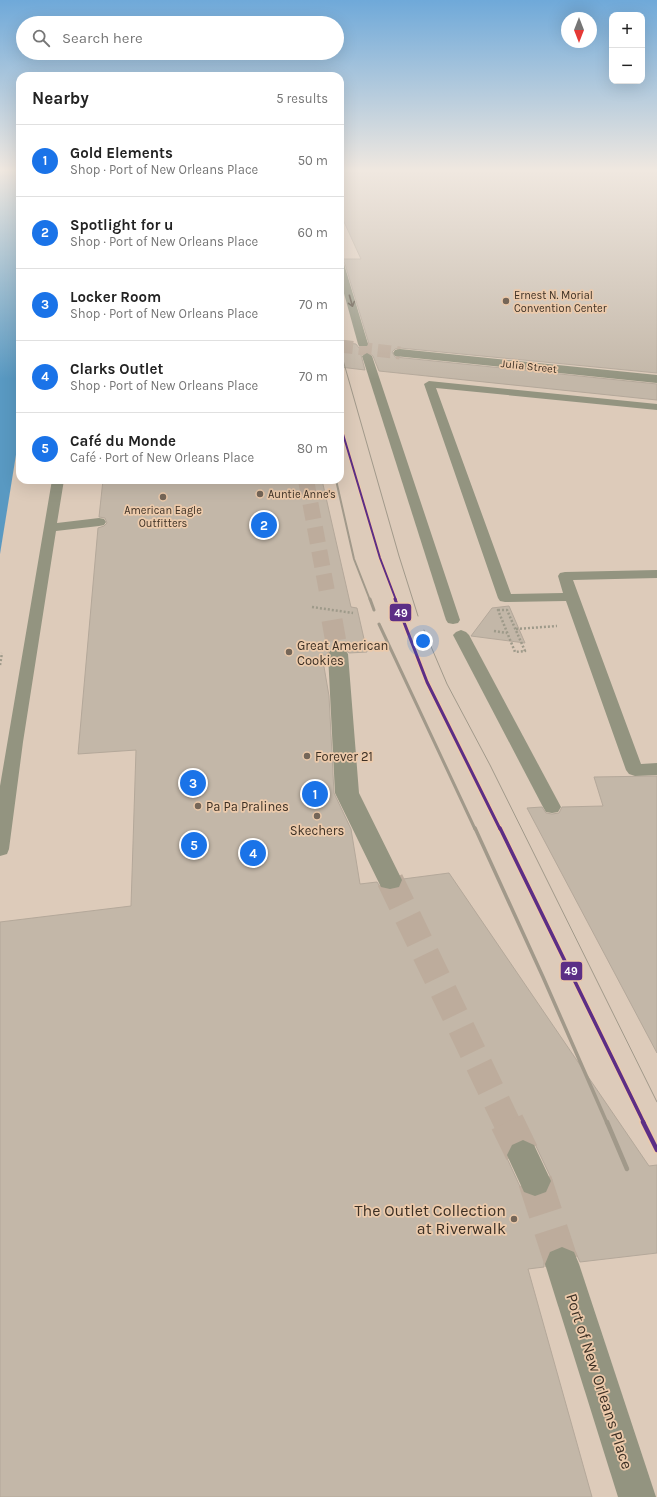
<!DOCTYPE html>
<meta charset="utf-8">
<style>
body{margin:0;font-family:Karla,sans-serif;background:#f6f6f6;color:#222}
.controls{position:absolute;right:12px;top:12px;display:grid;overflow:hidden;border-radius:8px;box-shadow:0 4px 16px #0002}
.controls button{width:36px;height:36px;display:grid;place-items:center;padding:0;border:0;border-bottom:1px solid #e0e0e0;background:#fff;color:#222;font:20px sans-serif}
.compass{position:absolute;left:561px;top:12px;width:36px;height:36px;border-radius:50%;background:#fff;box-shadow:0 4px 16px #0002;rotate:180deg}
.you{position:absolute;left:423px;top:641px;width:14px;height:14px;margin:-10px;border:3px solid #fff;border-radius:50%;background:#1a73e8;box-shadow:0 0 0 6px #1a73e833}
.badge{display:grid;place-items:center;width:26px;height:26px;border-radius:50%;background:#1a73e8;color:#fff;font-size:13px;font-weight:700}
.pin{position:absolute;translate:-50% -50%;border:2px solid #fff;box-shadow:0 1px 4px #0006}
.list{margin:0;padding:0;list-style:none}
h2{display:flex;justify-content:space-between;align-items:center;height:52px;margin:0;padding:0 16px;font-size:17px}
h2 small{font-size:13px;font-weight:400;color:#767676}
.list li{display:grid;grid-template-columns:26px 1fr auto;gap:12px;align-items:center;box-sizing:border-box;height:72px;padding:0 16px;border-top:1px solid #e0e0e0}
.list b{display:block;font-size:15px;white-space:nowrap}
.list p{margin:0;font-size:13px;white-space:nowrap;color:#767676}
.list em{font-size:13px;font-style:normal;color:#767676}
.icon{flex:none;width:22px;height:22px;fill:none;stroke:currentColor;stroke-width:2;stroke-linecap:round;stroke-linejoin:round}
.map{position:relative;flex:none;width:657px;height:1497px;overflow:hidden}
.search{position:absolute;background:#fff;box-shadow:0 4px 16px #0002;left:16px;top:16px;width:328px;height:44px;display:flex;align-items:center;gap:10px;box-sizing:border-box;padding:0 14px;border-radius:22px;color:#767676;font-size:15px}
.panel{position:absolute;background:#fff;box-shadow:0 4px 16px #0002;left:16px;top:72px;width:328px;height:412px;border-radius:12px}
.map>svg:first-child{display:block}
</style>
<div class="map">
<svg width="657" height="1497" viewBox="0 0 657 1497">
<rect width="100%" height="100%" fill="#ddcbba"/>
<path fill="#5999c2" d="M0 169H20V430L0 554Z"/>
<g fill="#c3b7a8" stroke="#b4a89a" fill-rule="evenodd">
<path d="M340 169H657V373L400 348 395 349 392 352 395 357 657 384V400L379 371 373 356 368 352 361 355 365 370 340 367V342L356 344 359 348H367L369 344 345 264 342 259H361L340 213Z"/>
<path d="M103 480H322L351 607 357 608 367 652 349 653 345 649 338 647 330 649 327 655H322L329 696 334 793 351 829 360 884 377 882 381 888 390 890 400 888 403 879 449 873 649 1166 657 1165V1253L580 1262 575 1251 561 1246 549 1251 544 1263V1267L528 1269 592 1497H0V922L131 906 136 750 78 754 98 528 104 526 107 523 105 518 99 517ZM524 1139 535 1144 552 1180 547 1193 536 1197 523 1193 506 1156 511 1144Z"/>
<path d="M509 606 525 643 471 636 492 608Z"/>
<path d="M657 776V1053L527 808 542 807 546 813 552 814 559 813 562 807 603 806 594 777Z"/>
</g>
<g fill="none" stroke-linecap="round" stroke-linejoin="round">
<path stroke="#bdac9c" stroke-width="13" stroke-dasharray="13 6" stroke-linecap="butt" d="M340 346 400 353"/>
<path stroke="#bdac9c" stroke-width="16" stroke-dasharray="16 8" stroke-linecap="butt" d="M306 480 328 597"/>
<path stroke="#bdac9c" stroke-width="21" stroke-dasharray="21 10" stroke-linecap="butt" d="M332 620 338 654"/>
<path stroke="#bdac9c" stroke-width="27" stroke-dasharray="27 14" stroke-linecap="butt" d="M390 880 507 1123"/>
<g stroke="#bdac9c" stroke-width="34" stroke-dasharray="34 17" stroke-linecap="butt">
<path d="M507 1122 523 1155"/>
<path d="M535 1181 562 1264"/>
</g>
<g stroke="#9e9a8a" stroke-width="2.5" stroke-dasharray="2 2" stroke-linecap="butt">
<path d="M498 610H507L525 651 515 652Z"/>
<path d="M516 629 557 626"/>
<path d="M494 631 507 633"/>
<path d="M0 665 2 653"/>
</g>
<g fill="#939480" fill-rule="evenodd">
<path d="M340 261 344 264 368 344 367 346H359L358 344 340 279Z"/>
<path d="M367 353 372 356 460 620 458 623 453 624 448 623 446 620 362 356Z"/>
<path d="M429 381 657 404V410L436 388 511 594 563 593 558 576 560 573 565 572 657 570V578L573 580 641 764 657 763V775L635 776 629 774 626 770 566 601 505 602 500 601 498 598 424 384Z"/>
<path d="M52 480H64L57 523 99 518 104 519 106 522 104 525 99 526 56 531 23 742 9 849 7 854 0 856V786Z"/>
<path d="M461 630 466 632 469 635 561 807 558 812 552 813 546 812 543 807 453 635 456 632Z"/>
</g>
<g fill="#939480" fill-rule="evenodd">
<path d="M400 349 657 375V383L395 356 393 353 395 350Z"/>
<path d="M338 648 345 650 348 654 359 793 402 880 399 887 390 889 381 887 335 793 328 654 331 650Z"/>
<path d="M523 1140 534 1145 551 1181 546 1192 535 1196 524 1192 507 1155 512 1145Z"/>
<path d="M562 1247 574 1252 579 1264 656 1497H618L545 1264 550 1252Z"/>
</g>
<g stroke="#a1998a" stroke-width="1">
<path d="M341 353 399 556 418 616"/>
<path d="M424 630 447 684 490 765 657 1102"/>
</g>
<path stroke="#a1998a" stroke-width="2" d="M336 480 354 559 370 600"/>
<g stroke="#a1998a" stroke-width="3">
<path d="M370 599 374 610"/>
<path d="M379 624 475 829"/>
</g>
<path stroke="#a1998a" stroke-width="3.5" d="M475 828 543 977 607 1123"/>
<path stroke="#a1998a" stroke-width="4.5" d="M607 1122 627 1169"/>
<path stroke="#9e9a8a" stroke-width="2.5" stroke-dasharray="2 2" stroke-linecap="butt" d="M312 607 353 613"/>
<defs>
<path id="tram-1-far3" d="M340 424 380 558 396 600"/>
<path id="tram-1-far2" d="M395 599 427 682 500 829"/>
<path id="tram-1-far1" d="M500 828 644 1123"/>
<path id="tram-1" d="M643 1122 657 1150"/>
</defs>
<use href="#tram-1-far3" stroke="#eccaab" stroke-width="4"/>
<use href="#tram-1-far2" stroke="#eccaab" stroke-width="6"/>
<use href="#tram-1-far1" stroke="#eccaab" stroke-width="6"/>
<use href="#tram-1" stroke="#eccaab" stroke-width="8"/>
<use href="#tram-1-far3" stroke="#5c2e86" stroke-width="2"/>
<use href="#tram-1-far2" stroke="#5c2e86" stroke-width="3"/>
<use href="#tram-1-far1" stroke="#5c2e86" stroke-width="3.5"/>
<use href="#tram-1" stroke="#5c2e86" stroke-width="4.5"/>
</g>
<defs><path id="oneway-shaft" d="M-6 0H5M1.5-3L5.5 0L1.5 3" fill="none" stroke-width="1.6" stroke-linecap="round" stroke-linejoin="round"/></defs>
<use stroke="#574e40" href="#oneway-shaft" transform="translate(351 301) rotate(74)"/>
<linearGradient id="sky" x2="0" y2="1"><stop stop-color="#6fa9d9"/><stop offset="0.45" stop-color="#f0e8e0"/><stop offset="1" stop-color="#f0e8e0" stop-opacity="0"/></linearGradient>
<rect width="657" height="379" fill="url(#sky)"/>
<g fill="#756658" stroke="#eccaab" stroke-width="1.5">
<circle cx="506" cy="301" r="4"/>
<circle cx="260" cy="494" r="4"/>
<circle cx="163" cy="497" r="4"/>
<circle cx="289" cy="652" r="4"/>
<circle cx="307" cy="756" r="4"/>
<circle cx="198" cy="806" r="4"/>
<circle cx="317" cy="816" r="4"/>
<circle cx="514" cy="1219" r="4"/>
</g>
<g text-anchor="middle" stroke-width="3.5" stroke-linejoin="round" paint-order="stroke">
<g font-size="11" fill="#3d3024" stroke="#eccaab" text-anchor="start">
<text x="514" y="299">Ernest N. Morial<tspan x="514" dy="13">Convention Center</tspan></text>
<text x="268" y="498">Auntie Anne's</text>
<text x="163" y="514" text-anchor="middle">American Eagle<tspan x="163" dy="13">Outfitters</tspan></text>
</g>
<g font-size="11" fill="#3d3024" stroke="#eccaab">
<text transform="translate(529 366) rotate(6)" y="4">Julia Street</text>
</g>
<g font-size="13" fill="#3d3024" stroke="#eccaab" text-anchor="start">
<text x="297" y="650">Great American<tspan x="297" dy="15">Cookies</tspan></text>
<text x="315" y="761">Forever 21</text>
<text x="206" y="811">Pa Pa Pralines</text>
<text x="317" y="835" text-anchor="middle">Skechers</text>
</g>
<g font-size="16" fill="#3d3024" stroke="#eccaab" text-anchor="end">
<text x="506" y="1216">The Outlet Collection<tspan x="506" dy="18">at Riverwalk</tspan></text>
</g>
<g font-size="16" fill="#3d3024" stroke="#eccaab">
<text transform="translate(600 1381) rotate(72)" y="6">Port of New Orleans Place</text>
</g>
</g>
<g stroke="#eccaab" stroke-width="1.5">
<rect x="389" y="603" width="23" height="19" rx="4" fill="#5c2e86"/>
<rect x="560" y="961" width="23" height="20" rx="4" fill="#5c2e86"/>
</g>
<g font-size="11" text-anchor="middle" font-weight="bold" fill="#fff">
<text x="401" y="617">49</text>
<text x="571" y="975">49</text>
</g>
</svg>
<div class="controls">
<button>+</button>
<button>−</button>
</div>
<svg class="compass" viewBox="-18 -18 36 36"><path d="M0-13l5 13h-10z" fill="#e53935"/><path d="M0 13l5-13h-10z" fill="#767676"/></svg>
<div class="you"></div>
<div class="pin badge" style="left:315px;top:794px">1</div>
<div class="pin badge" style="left:264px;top:525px">2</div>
<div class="pin badge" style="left:193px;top:783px">3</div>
<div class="pin badge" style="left:253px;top:853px">4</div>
<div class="pin badge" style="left:194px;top:845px">5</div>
<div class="search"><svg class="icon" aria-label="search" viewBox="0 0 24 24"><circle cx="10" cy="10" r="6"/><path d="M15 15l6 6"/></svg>Search here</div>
<section class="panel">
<h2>Nearby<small>5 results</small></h2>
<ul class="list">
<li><span class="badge">1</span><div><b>Gold Elements</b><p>Shop · Port of New Orleans Place</p></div><em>50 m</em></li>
<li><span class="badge">2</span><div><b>Spotlight for u</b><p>Shop · Port of New Orleans Place</p></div><em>60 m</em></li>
<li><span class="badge">3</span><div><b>Locker Room</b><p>Shop · Port of New Orleans Place</p></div><em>70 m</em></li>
<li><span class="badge">4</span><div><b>Clarks Outlet</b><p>Shop · Port of New Orleans Place</p></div><em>70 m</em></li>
<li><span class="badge">5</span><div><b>Café du Monde</b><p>Café · Port of New Orleans Place</p></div><em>80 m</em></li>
</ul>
</section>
</div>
